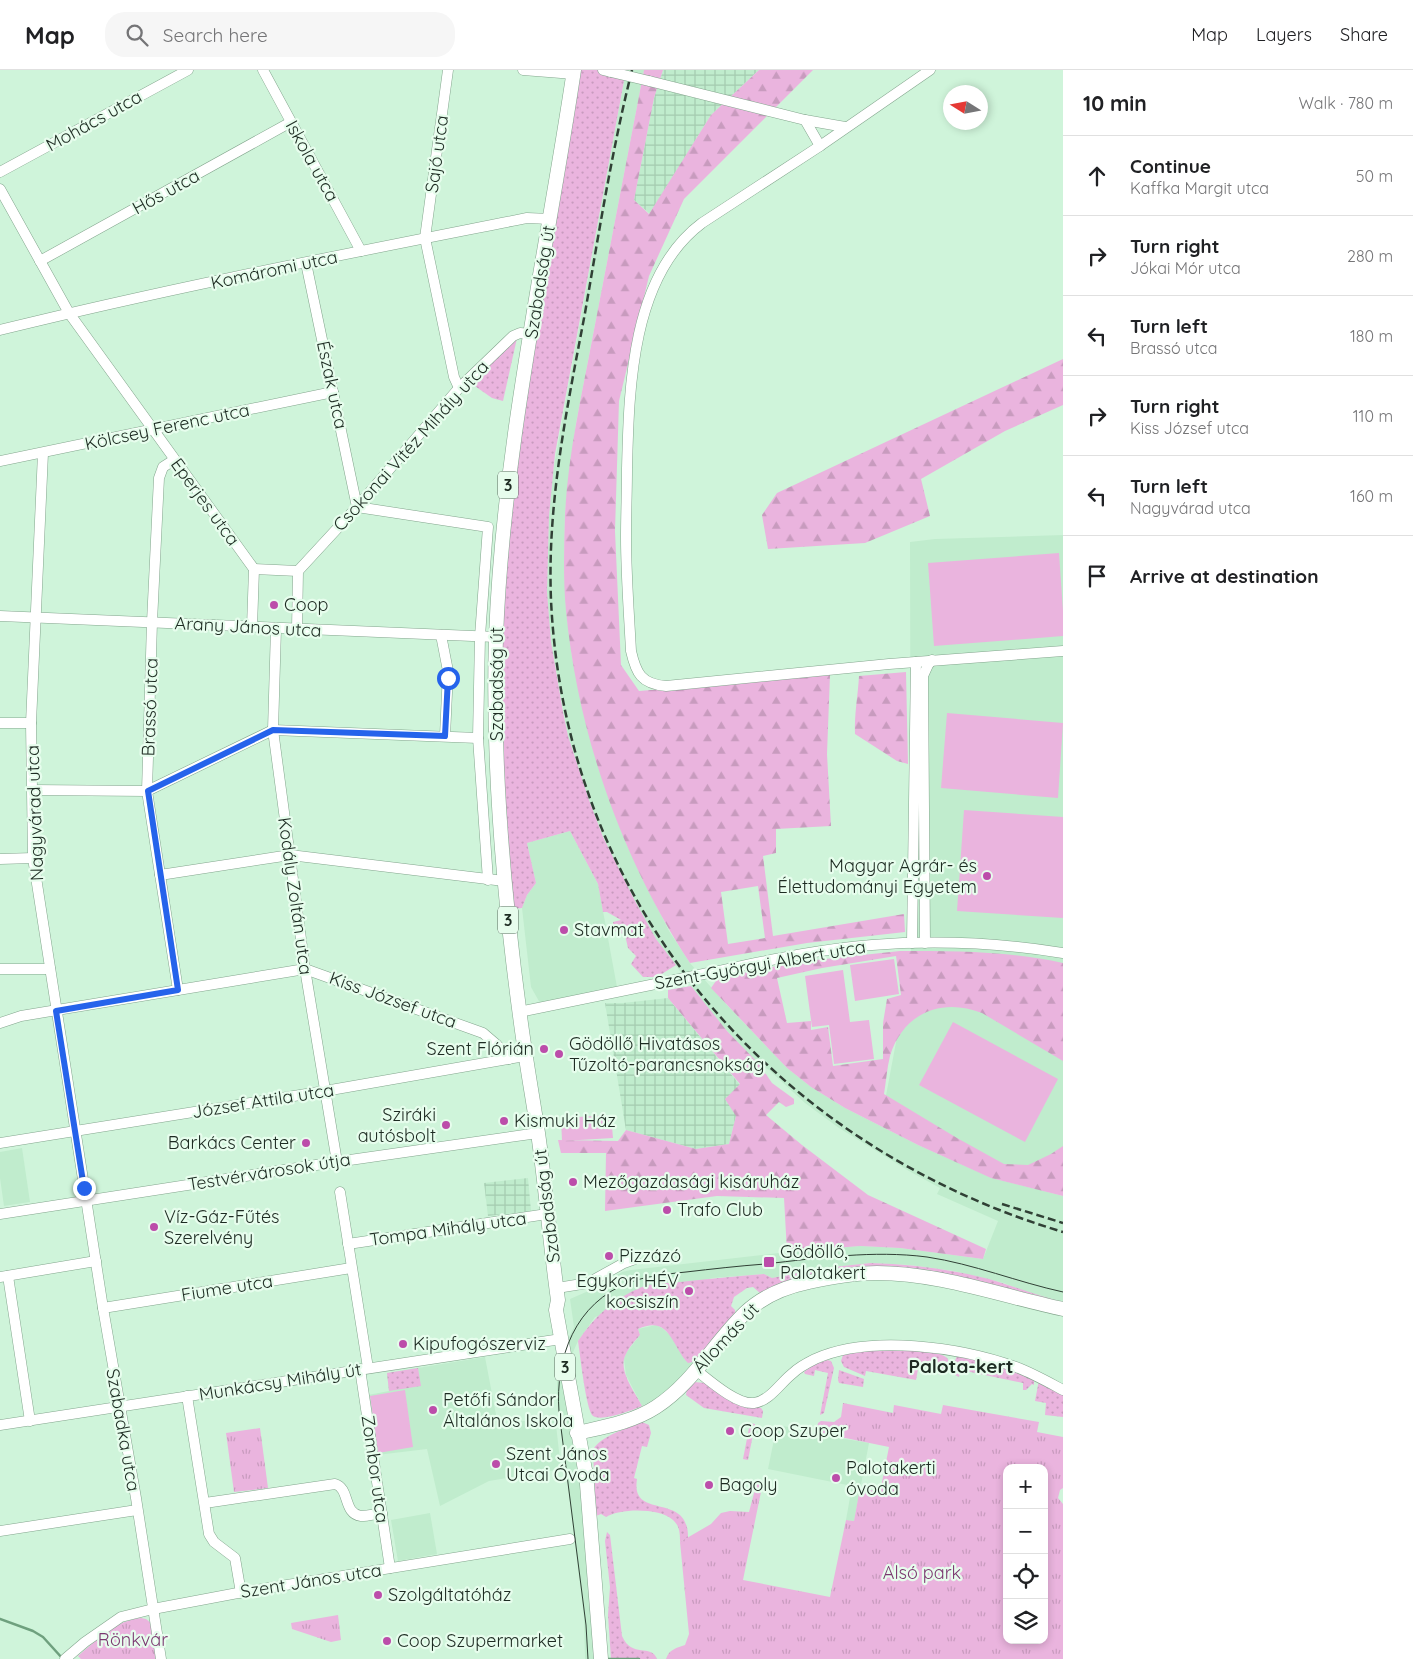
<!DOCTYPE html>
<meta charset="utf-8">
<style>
body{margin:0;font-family:Quicksand,sans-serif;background:#f6f6f6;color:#202124}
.controls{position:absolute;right:15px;bottom:15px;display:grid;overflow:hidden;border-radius:10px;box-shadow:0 2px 8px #0003}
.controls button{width:45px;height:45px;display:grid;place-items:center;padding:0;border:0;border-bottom:1px solid #e0e0e0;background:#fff;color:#202124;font:25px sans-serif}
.compass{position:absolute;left:943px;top:15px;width:45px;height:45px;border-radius:50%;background:#fff;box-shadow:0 2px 8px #0003;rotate:281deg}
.stop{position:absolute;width:15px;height:15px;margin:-11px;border:4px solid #2563eb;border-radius:50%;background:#fff}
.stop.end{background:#2563eb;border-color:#fff;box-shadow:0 1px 5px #0008}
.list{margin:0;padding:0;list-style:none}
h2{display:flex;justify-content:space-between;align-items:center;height:65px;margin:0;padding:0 20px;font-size:21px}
h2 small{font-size:16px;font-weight:400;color:#757577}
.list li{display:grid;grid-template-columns:32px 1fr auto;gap:15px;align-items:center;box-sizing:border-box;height:80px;padding:0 20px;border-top:1px solid #e0e0e0}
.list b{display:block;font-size:19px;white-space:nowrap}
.list p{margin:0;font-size:16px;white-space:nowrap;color:#757577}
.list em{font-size:16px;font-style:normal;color:#757577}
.icon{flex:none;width:28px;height:28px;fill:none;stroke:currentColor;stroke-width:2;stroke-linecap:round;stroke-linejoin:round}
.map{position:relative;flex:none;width:1063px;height:1589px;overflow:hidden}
header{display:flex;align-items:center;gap:30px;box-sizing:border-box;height:70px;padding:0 25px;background:#fff;border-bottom:1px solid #e0e0e0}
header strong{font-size:24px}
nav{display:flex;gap:28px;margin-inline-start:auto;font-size:18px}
.search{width:350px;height:45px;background:#f6f6f6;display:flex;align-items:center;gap:12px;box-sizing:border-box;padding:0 18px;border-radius:20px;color:#757577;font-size:19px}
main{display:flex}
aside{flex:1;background:#fff}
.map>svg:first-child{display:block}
</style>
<header>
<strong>Map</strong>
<div class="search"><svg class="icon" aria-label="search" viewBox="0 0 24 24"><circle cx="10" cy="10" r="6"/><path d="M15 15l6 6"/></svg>Search here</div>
<nav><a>Map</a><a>Layers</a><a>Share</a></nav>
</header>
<main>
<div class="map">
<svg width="1063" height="1589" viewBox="0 0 1063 1589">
<defs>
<pattern id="industrial-grid" width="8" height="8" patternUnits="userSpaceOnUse" patternTransform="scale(1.25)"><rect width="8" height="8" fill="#c0eccd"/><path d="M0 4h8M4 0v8" fill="none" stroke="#a5cbb0"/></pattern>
<pattern id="grass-dots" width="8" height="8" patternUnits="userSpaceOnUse" patternTransform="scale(1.25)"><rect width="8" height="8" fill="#eab4de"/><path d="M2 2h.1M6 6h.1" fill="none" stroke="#c89bbe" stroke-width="1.8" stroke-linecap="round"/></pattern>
<pattern id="forest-firs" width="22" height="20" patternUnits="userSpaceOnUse" patternTransform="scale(1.25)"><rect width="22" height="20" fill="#eab4de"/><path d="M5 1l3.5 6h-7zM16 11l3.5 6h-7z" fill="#c89bbe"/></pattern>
<pattern id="park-tufts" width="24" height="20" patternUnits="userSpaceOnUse" patternTransform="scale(1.25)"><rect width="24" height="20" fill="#eab4de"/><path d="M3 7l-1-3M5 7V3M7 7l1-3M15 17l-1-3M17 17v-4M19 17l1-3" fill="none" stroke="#c89bbe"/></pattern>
</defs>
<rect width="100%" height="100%" fill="#cff4da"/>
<g fill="#c0eccd">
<path d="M626 0H644L576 353 565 441 564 489 566 540 572 587 590 668 610 731 626 773 650 823 669 861 690 893 724 932 787 998 811 1017 845 1038 918 1075 992 1108 1063 1126V1232L1040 1227 1004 1213 954 1201 911 1195 871 1193 823 1198 772 1208 764 1204 712 1208 595 1247 578 1271 570 1289 596 1589H585L584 1547 557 1326V1307L559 1293 567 1271 574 1257 570 1229 593 1219 622 1202 631 1200 787 1182 860 1176 900 1178 983 1189 998 1151 937 1124 940 1118 909 1101 839 1058 805 1033 768 999 762 997 727 961 707 937 656 869 635 831 613 788 596 750 568 666 551 572 547 522 549 446 553 402Z"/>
<path d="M1063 465V1119L1002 1097 885 1031 911 892 910 472 935 469Z"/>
<path d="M570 761 598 814 617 917 540 933 531 917 522 838 527 825 536 813 527 773Z"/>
<path d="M22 1078 30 1132 4 1136 0 1108V1082Z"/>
<path d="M656 1255 662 1258 671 1266 685 1290 697 1291 689 1301 659 1327 642 1336 626 1305 624 1289 626 1283 640 1265 638 1259Z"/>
<path d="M485 1287 498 1355 555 1346 561 1399 489 1411 440 1436 427 1379 377 1385 368 1325 389 1321 387 1303Z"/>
<path d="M777 1355 811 1361V1363L869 1373 854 1451 846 1450 852 1416 768 1399Z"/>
<path d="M430 1443 437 1484 398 1491 391 1450Z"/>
</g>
<g fill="url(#industrial-grid)">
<path d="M663 0H759L711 45 650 144 634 130 654 28Z"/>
<path d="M668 928 740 1015 736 1046 729 1074 696 1079 626 1060 605 933H623Z"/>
<path d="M528 1108 531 1141 488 1146 484 1113Z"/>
</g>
<g fill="url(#grass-dots)">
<path d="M581 0H626L555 384 549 446 547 522 551 572 563 642 568 666 589 730 603 767 635 831 656 869 676 895 657 907H643L631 894 636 886 628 878 625 865 614 861 613 852 621 850 607 842H603L598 814 570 761 527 773 536 813 527 825 522 838 513 839 500 666 506 467 532 284 538 262Z"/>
<path d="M517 268 503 331 492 328 472 314 510 272Z"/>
<path d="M871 1193C911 1194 950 1199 989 1209 1014 1216 1038 1226 1063 1232V1236L910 1202 771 1218 760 1223 753 1217 747 1218 734 1227 731 1236 735 1240V1245L697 1291 688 1293C672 1277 670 1244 638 1259L640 1265C635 1271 629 1277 626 1284 617 1300 635 1322 642 1336 633 1340 602 1352 593 1346 586 1341 580 1283 578 1271 594 1247 614 1228 642 1217 653 1213 668 1213 680 1212 708 1209 736 1206 764 1204L772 1208 823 1198Z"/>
<path d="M888 1280C903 1281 938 1278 948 1289V1298H947L945 1302 942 1305 938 1304 939 1298 919 1294 916 1310 866 1301 865 1306 844 1297 841 1291 843 1285 862 1281Z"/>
<path d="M957 1286 1007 1297 1034 1309V1315L1032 1314 1026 1320H1023V1313L961 1300 959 1307 955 1305 952 1298Z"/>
<path d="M827 1290 831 1291 834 1298 824 1343 820 1345 828 1303 815 1300 814 1306 805 1304 804 1302 815 1294Z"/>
<path d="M418 1298 421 1316 389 1321 387 1303Z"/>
<path d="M839 1300 864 1309 863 1317 839 1313 838 1310Z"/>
<path d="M1039 1310 1063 1324V1347L1045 1345 1046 1333 1035 1331Z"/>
<path d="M693 1312 706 1313 761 1338 763 1341 762 1348 704 1338 686 1325 687 1318Z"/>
<path d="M642 1352 649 1355 651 1363 647 1377 642 1376 634 1408 637 1409C630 1452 689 1420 688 1468L680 1472C680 1464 680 1456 673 1450 660 1438 621 1438 606 1447L601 1444 596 1446 593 1380C599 1367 629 1357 642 1352Z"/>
<path d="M750 1353 755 1354 748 1390 743 1389Z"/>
<path d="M607 1462 610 1465 622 1566C632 1589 651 1573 657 1589H611L608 1545 610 1517 605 1471Z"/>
</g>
<g fill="url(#forest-firs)" fill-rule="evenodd">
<path d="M644 0H663L654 28 634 130 649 144 711 45 759 0H813L684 129 649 206 619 331 615 461 621 595 639 621 830 605 827 684 831 756 776 759V783L763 786 773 866 904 844 905 862 807 873 690 893C622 789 578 665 566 541 563 509 564 476 565 444 568 384 582 324 593 265 610 177 627 88 644 0ZM758 816 765 868 728 874 721 822Z"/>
<path d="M1063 289V335L1005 361 921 409 930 446 865 473 768 479 762 445 777 423Z"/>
<path d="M906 602 908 694 897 691 855 664C854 645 858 625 859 606Z"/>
<path d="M900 881C955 881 1010 881 1063 893V991L982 943C942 927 903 943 890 986 887 998 886 1012 884 1024L957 1068 1004 1094 1028 1095 1051 1084 1063 1076V1126L991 1108 918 1075 845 1038 811 1017 787 998 711 918 718 908 797 892ZM896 886 901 925 887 929 883 953V989L833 996 828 957 811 960V951L787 953 777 908 822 898Z"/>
<path d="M691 916 727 961 762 997 761 1001 766 1004 772 1013 794 1029V1034L786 1037 779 1032 766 1045 802 1075 868 1125 986 1179 983 1189 900 1178 860 1176 787 1182 784 1128 717 1126 605 1141 606 1083H561L558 1070 618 1071 626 1060 696 1079 729 1074 736 1046 725 1029 740 1014 668 928V920Z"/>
</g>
<g fill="url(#park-tufts)" fill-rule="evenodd">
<path d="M843 1333 893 1343 894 1335 941 1344 943 1335 1039 1352 1037 1362 1063 1367V1418L1060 1420 1058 1428 1063 1434V1589H666C669 1579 677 1578 685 1575L689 1564 680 1472 711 1454 721 1443 730 1441 749 1442 757 1412H763L743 1510 830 1527 846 1450 854 1451 860 1418 880 1422 889 1377 816 1362 818 1353 821 1351 834 1352 841 1347ZM1007 1398H1044V1570H1007Z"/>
<path d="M260 1358 268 1418 234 1422 226 1363Z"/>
<path d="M338 1545 341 1570 331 1572 292 1559 291 1553Z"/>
<path d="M141 1548 146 1549 151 1553 156 1589H81L78 1586C97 1570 116 1550 141 1548Z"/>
</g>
<g fill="#eab4de">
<path d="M1059 483 1063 541V566L934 576 928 493Z"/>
<path d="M947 643 1063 653 1058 728 941 718Z"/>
<path d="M964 740 1063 747V848L957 841Z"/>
<path d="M894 889 899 924 855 931 850 895Z"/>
<path d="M843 900 850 952 869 950 874 989 834 994 829 955 812 957 805 906Z"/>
<path d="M953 952 1058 1009 1025 1072 919 1015Z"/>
<path d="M611 1045 613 1068 562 1071 561 1048Z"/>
<path d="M405 1320 413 1377 378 1383 370 1326Z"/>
</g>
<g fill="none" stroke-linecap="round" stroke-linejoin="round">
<g stroke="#6fa07e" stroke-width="2.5">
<path d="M0 1549 33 1561 43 1567 63 1589"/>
<path d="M607 1589H639"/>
</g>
<defs>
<g id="minor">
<path d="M263 0 361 181"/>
<path d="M448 0 425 168 454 307 459 318"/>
<path d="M523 0 574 4"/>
<path d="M603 0 611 2"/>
<path d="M930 0 820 76 702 153C631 206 629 318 627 399 627 421 626 444 626 467 626 505 629 543 631 581 636 603 641 614 666 616L889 594 1063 581"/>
<path d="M649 11 805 50 845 57"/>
<path d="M805 50 820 76"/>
<path d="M0 102 188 0"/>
<path d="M0 119 69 243 254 499"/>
<path d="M40 191 291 52"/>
<path d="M306 193 357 437"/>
<path d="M0 260C174 217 351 183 527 148L550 149"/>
<path d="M43 383 31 653 33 788 103 1238 136 1428 161 1589"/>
<path d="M174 390 163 397 159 408 152 552 147 721 178 920"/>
<path d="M0 391 333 322"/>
<path d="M357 437 488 457 480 566 478 668 488 810"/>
<path d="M0 546 496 567"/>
<path d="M252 557 254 499 298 501"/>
<path d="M276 558 273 660 305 899 337 1092"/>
<path d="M297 559 298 501 357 437 459 318 513 266 520 263 531 264"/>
<path d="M441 565 448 601 445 666"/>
<path d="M0 653H31"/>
<path d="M32 720 147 721 273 660 478 668"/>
<path d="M0 789 33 788"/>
<path d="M160 805 290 785 504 811"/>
<path d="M912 873 916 592"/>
<path d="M925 873 923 606 928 595 932 590"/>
<path d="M0 899H50"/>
<path d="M713 902C766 891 819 879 872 875 935 870 1001 873 1063 883"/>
<path d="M519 942 665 912"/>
<path d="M0 953 21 946 305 899 483 963 497 975 509 989"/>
<path d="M0 1073 325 1021 525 986"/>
<path d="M340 1122 368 1298"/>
<path d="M0 1144 329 1093 538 1063"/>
<path d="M348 1174 547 1144"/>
<path d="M8 1206 30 1351"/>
<path d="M0 1207 96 1191"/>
<path d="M557 1218 588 1213 624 1193 635 1189"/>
<path d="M103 1238 351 1198"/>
<path d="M360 1299 390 1498"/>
<path d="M696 1300C710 1311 737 1335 754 1333 770 1331 781 1312 793 1303 799 1297 807 1293 815 1289 870 1264 960 1277 1016 1297 1032 1303 1048 1312 1063 1320"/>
<path d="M187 1326 209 1464 214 1472 235 1488 241 1523"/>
<path d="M0 1355 561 1269"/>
<path d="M205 1433 335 1414C350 1418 343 1444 361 1446 368 1446 375 1444 382 1443"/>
<path d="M0 1461 137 1440"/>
<path d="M65 1589 85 1572 121 1547 153 1539 243 1522 570 1469"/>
</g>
<g id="major">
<path d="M574 0C546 187 503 377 496 567 492 694 503 820 520 946 525 985 532 1024 538 1063 546 1118 550 1174 558 1230L556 1240 587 1411"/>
<path d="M577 1363C604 1357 633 1352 656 1337 693 1313 714 1273 745 1243 763 1226 785 1217 809 1212 831 1207 854 1203 877 1203 939 1203 1002 1226 1063 1239"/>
<path d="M586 1402 601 1589"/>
</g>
</defs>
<use href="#minor" stroke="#83a58d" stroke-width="11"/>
<use href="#major" stroke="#83a58d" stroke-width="15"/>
<use href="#minor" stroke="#fff" stroke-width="10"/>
<use href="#major" stroke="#fff" stroke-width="14"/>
<path stroke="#304035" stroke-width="1" d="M588 1589 586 1555 559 1342C555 1287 575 1233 630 1212 648 1206 667 1204 686 1202 712 1199 738 1196 765 1194 819 1188 873 1180 927 1187 974 1194 1017 1212 1063 1222"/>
<g stroke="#304035" stroke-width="2.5" stroke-dasharray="8 4" stroke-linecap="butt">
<path d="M632 0C612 80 599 162 585 243 567 338 547 433 551 530 565 835 775 1076 1063 1162"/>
<path d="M1002 1134 1063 1153"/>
</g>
<defs>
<g id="minor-bridge">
<path d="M611 2 649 11"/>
<path d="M665 912 713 902"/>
</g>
</defs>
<use href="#minor-bridge" stroke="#83a58d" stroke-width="11" stroke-linecap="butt"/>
<use href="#minor-bridge" stroke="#fff" stroke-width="10"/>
</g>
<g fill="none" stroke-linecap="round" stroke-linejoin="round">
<path stroke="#2563eb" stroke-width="6" d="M84 1118 56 941 178 920 148 721 273 660 445 666 448 608"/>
</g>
<g fill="#bc4daa" stroke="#e7fded" stroke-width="2">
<circle cx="274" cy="535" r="5"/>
<circle cx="987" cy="806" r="5"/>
<circle cx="564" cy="860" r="5"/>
<circle cx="544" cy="979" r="5"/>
<circle cx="559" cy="984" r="5"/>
<circle cx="504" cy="1051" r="5"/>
<circle cx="446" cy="1055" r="5"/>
<circle cx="306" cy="1073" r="5"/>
<circle cx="573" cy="1112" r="5"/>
<circle cx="667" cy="1140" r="5"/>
<circle cx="154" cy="1157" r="5"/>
<circle cx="609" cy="1186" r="5"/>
<rect x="763" y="1186" width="12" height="12" rx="2.5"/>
<circle cx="689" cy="1221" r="5"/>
<circle cx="403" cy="1274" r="5"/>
<circle cx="433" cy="1340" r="5"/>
<circle cx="730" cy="1361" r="5"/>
<circle cx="496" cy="1394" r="5"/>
<circle cx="836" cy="1408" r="5"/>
<circle cx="709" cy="1415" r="5"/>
<circle cx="378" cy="1525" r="5"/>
<circle cx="387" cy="1571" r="5"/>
</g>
<g text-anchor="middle" stroke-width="4.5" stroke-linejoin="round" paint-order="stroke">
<g fill="#e7fded" stroke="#5a6a5f" stroke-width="1">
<rect x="498" y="401.5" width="20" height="27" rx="4"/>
<rect x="498" y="836.5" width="20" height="27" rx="4"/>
<rect x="555" y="1283.5" width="20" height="27" rx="4"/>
</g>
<g font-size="16" font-weight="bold" fill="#1d2b22">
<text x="508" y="421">3</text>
<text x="508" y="856">3</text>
<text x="565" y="1303">3</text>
</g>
<g font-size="18" fill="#1d2b22" stroke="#e7fded">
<text transform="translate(94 51) rotate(-29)" y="6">Mohács utca</text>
<text transform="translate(437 84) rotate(-82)" y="6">Sajó utca</text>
<text transform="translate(312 91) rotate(61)" y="6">Iskola utca</text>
<text transform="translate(166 122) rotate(-29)" y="6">Hős utca</text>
<text transform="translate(274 200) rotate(-12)" y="6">Komáromi utca</text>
<text transform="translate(540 212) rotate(-81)" y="6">Szabadság út</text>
<text transform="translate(332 315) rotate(78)" y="6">Észak utca</text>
<text transform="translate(167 357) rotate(-12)" y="6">Kölcsey Ferenc utca</text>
<text transform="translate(411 376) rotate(-48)" y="6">Csokonai Vitéz Mihály utca</text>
<text transform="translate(205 432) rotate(54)" y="6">Eperjes utca</text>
<text transform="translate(248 557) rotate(3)" y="6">Arany János utca</text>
<text transform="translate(497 614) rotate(-90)" y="6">Szabadság út</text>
<text transform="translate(150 637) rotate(-88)" y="6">Brassó utca</text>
<text transform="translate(35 743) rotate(-92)" y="6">Nagyvárad utca</text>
<text transform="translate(295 826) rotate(82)" y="6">Kodály Zoltán utca</text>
<text transform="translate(760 895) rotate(-10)" y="6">Szent-Györgyi Albert utca</text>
<text transform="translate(393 930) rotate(20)" y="6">Kiss József utca</text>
<text transform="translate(263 1031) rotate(-9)" y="6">József Attila utca</text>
<text transform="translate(269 1102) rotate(-9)" y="6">Testvérvárosok útja</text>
<text transform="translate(547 1136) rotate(-97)" y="6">Szabadság út</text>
<text transform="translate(448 1159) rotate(-8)" y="6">Tompa Mihály utca</text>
<text transform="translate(227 1218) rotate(-9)" y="6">Fiume utca</text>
<text transform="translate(726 1268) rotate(-47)" y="6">Állomás út</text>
<text transform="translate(280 1312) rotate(-9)" y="6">Munkácsy Mihály út</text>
<text transform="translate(123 1360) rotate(80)" y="6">Szabadka utca</text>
<text transform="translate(375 1399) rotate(82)" y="6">Zombor utca</text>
<text transform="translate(311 1511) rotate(-9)" y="6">Szent János utca</text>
</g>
<g font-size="18" fill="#1d2b22" stroke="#e7fded" text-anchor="start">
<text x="284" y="541">Coop</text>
<text x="977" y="802" text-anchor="end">Magyar Agrár- és<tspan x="977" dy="21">Élettudományi Egyetem</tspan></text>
<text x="574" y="866">Stavmat</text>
<text x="569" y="980">Gödöllő Hivatásos<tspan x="569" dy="21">Tűzoltó-parancsnokság</tspan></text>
<text x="534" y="985" text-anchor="end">Szent Flórián</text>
<text x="436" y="1051" text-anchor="end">Sziráki<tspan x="436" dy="21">autósbolt</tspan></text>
<text x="514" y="1057">Kismuki Ház</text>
<text x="296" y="1079" text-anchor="end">Barkács Center</text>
<text x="583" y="1118">Mezőgazdasági kisáruház</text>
<text x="677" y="1146">Trafo Club</text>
<text x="164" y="1153">Víz-Gáz-Fűtés<tspan x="164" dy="21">Szerelvény</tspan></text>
<text x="780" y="1188">Gödöllő,<tspan x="780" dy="21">Palotakert</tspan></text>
<text x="619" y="1192">Pizzázó</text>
<text x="679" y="1217" text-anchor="end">Egykori HÉV<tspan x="679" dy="21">kocsiszín</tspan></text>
<text x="413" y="1280">Kipufogószerviz</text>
<text x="443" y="1336">Petőfi Sándor<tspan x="443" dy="21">Általános Iskola</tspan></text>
<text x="740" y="1367">Coop Szuper</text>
<text x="506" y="1390">Szent János<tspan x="506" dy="21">Utcai Óvoda</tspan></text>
<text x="846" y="1404">Palotakerti<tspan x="846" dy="21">óvoda</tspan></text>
<text x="719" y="1421">Bagoly</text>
<text x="388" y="1531">Szolgáltatóház</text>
<text x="397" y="1577">Coop Szupermarket</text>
</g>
<g font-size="18" fill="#7b3770" stroke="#e7fded">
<text x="922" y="1509">Alsó park</text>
<text x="133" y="1576">Rönkvár</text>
</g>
<g font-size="19" font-weight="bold" fill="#1d2b22" stroke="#e7fded">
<text x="961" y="1303">Palota-kert</text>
</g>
</g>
</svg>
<div class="controls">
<button>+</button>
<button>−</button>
<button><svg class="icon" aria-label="locate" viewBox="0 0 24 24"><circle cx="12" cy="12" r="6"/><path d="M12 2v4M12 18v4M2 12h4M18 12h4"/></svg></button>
<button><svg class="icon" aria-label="layers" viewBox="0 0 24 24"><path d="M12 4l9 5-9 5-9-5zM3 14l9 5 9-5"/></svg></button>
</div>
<svg class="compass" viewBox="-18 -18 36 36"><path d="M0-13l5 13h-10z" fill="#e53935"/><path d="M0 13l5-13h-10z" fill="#757577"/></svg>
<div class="stop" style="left:448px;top:608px"></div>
<div class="stop end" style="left:84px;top:1118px"></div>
</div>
<aside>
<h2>10 min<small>Walk · 780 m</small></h2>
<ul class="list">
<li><svg class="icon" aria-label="ahead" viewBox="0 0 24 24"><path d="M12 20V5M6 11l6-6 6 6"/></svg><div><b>Continue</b><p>Kaffka Margit utca</p></div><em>50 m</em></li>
<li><svg class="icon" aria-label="right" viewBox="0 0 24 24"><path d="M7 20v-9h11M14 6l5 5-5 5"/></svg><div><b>Turn right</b><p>Jókai Mór utca</p></div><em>280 m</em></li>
<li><svg class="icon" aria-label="left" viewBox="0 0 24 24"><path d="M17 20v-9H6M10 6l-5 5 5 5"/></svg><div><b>Turn left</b><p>Brassó utca</p></div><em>180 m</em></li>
<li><svg class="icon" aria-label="right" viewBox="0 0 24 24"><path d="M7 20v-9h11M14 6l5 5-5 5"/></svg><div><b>Turn right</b><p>Kiss József utca</p></div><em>110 m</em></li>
<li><svg class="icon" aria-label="left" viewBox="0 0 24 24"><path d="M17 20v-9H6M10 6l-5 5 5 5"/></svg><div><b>Turn left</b><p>Nagyvárad utca</p></div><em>160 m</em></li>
<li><svg class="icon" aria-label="arrive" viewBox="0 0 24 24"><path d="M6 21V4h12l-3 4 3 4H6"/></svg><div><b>Arrive at destination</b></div></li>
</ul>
</aside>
</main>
